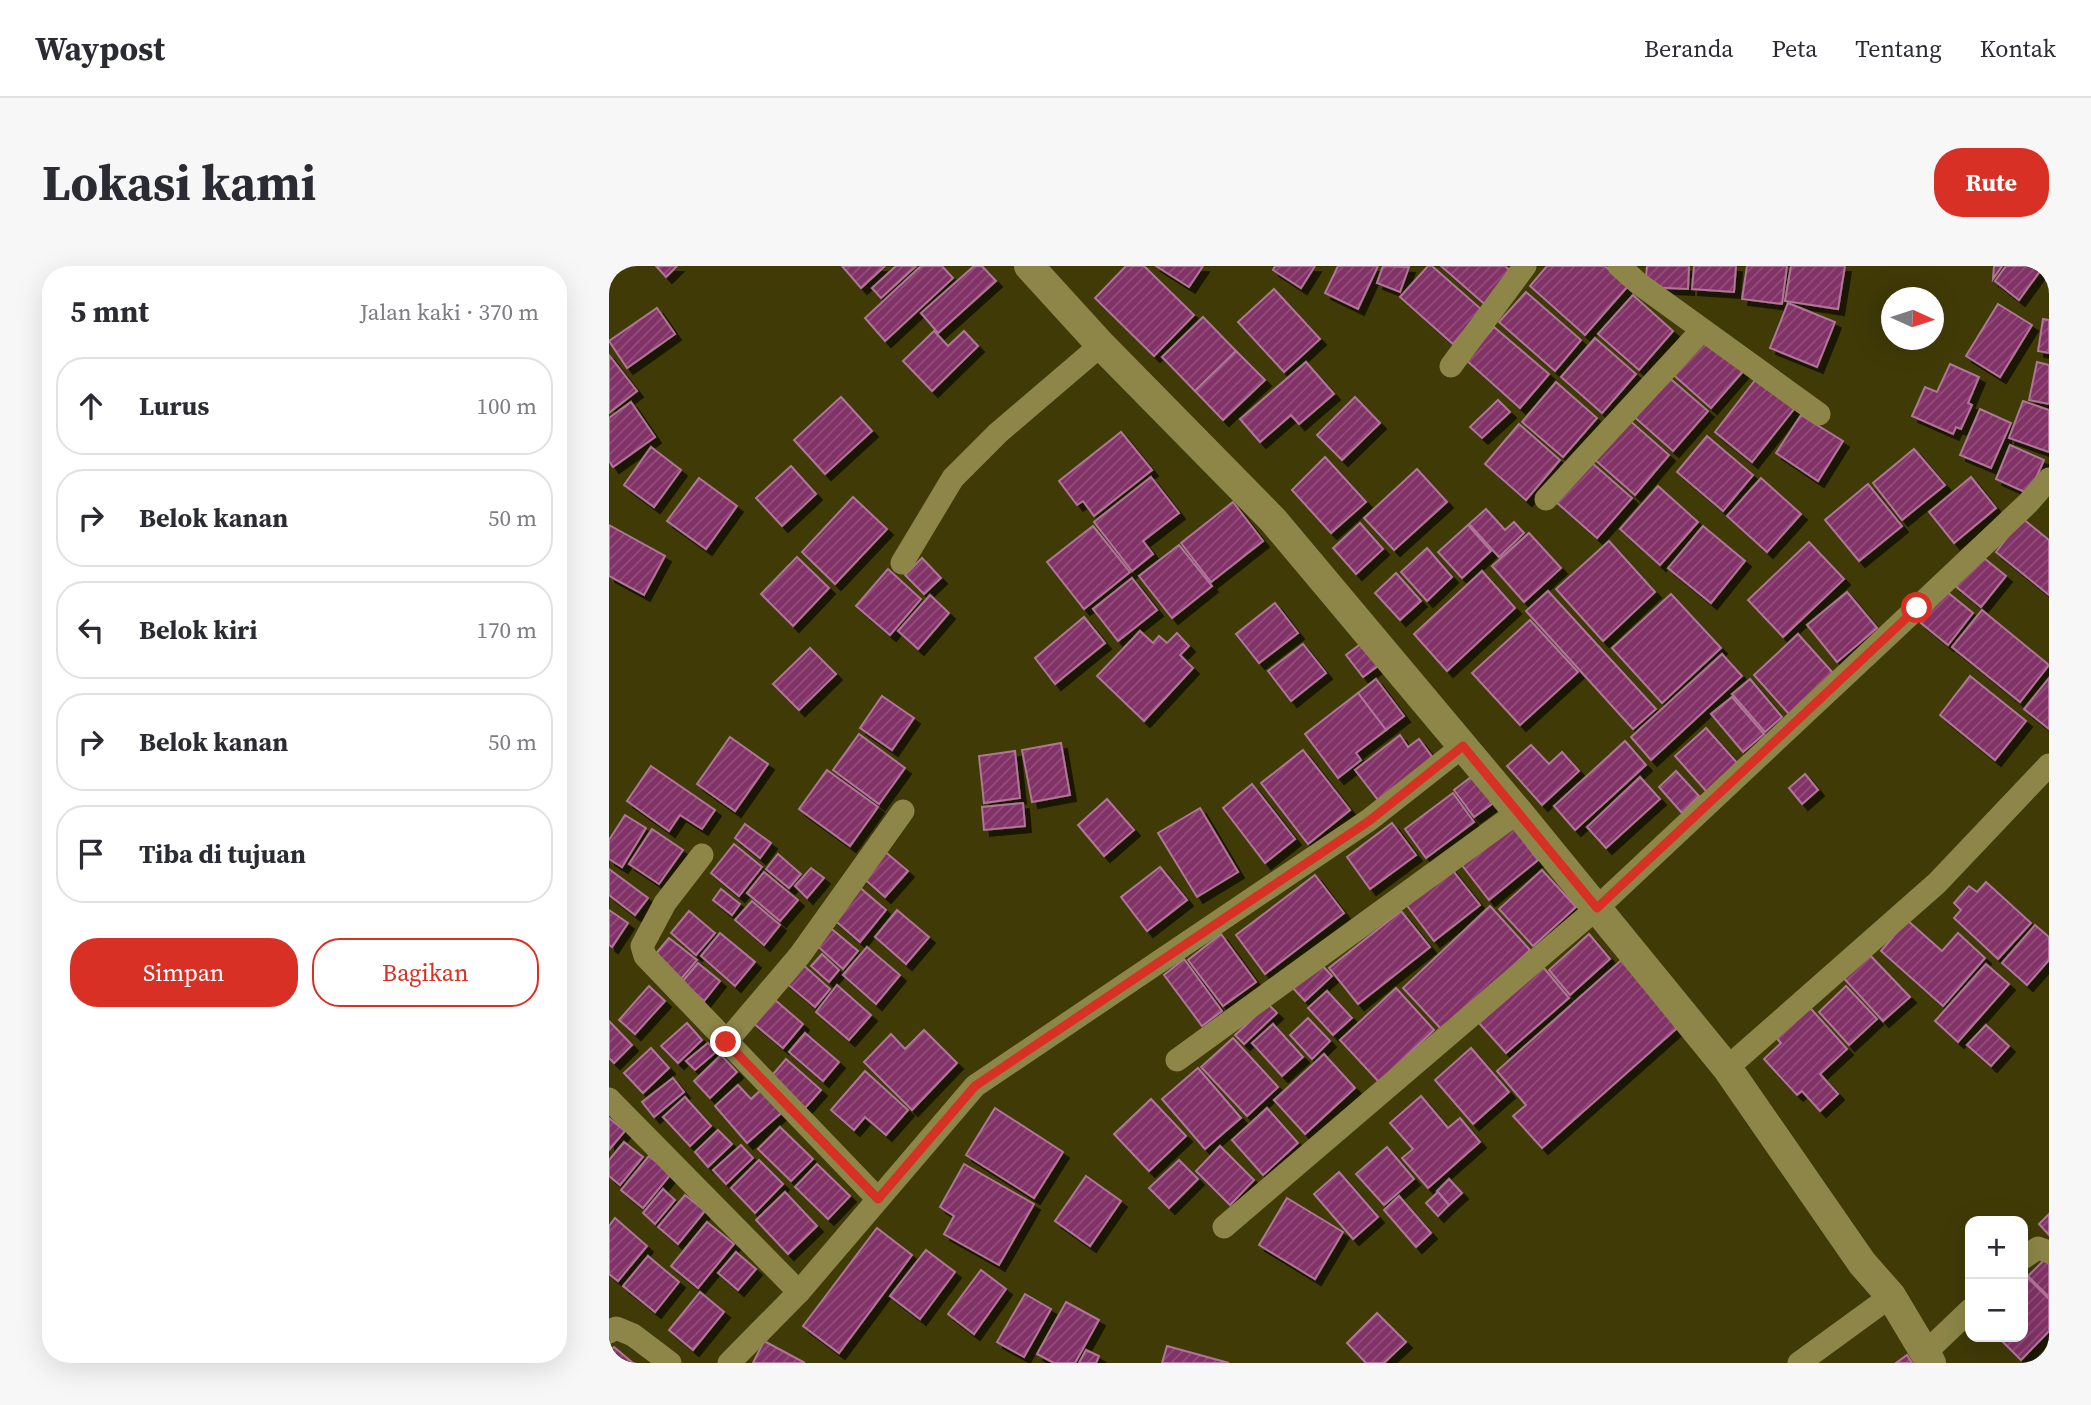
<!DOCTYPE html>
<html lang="id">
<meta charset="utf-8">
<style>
body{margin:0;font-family:"Source Serif 4",serif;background:#f7f7f7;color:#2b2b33}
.controls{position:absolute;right:21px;bottom:21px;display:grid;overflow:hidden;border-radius:14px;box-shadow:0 7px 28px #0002}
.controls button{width:63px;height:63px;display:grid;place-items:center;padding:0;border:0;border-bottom:2px solid #e1e1e2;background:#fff;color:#2b2b33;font:35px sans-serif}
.compass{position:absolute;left:1272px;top:21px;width:63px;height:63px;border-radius:50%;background:#fff;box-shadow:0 7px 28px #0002;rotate:93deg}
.stop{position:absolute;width:21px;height:21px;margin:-16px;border:5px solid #d93025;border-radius:50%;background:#fff}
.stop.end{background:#d93025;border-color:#fff;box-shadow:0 2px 7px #0008}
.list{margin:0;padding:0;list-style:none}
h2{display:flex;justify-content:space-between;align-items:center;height:91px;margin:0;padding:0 28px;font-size:30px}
h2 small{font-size:23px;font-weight:400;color:#7c7c81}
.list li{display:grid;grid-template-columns:46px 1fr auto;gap:21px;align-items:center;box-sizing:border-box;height:98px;margin:0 14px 14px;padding:0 14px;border:2px solid #e1e1e2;border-radius:28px}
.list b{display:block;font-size:26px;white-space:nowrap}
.list em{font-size:23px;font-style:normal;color:#7c7c81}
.actions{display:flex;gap:14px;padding:21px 28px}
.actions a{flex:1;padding:16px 0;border:2px solid #d93025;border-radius:28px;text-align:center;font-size:24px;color:#d93025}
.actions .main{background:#d93025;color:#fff}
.icon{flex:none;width:38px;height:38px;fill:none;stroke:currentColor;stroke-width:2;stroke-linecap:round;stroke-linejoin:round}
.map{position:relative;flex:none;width:1440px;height:1097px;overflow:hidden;border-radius:28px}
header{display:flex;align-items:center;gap:42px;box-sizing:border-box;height:98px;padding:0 35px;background:#fff;border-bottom:2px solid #e1e1e2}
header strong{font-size:33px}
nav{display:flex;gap:38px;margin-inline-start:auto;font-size:24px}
.intro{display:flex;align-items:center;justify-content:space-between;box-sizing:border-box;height:168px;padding:0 42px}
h1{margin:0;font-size:49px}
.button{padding:18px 32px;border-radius:28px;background:#d93025;color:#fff;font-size:24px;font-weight:700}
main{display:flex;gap:42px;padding:0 42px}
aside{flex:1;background:#fff;border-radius:28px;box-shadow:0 7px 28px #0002}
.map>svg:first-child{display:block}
</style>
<header>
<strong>Waypost</strong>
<nav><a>Beranda</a><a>Peta</a><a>Tentang</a><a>Kontak</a></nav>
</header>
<div class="intro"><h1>Lokasi kami</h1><a class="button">Rute</a></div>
<main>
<aside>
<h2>5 mnt<small>Jalan kaki · 370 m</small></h2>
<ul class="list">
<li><svg class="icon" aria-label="ahead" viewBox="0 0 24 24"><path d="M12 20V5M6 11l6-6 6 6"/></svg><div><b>Lurus</b></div><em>100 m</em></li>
<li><svg class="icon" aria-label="right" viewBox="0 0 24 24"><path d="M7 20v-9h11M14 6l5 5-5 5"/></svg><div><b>Belok kanan</b></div><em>50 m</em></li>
<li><svg class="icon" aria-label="left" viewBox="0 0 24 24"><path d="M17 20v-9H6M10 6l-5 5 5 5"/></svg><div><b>Belok kiri</b></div><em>170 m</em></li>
<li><svg class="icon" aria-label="right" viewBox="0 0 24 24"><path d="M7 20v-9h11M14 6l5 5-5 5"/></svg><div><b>Belok kanan</b></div><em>50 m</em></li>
<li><svg class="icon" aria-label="arrive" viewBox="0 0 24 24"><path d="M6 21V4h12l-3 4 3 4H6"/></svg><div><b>Tiba di tujuan</b></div></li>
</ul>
<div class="actions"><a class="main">Simpan</a><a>Bagikan</a></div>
</aside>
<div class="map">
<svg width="1440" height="1097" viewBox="0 0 1440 1097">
<defs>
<pattern id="building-hatch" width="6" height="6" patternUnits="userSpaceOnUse" patternTransform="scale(1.75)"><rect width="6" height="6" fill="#813166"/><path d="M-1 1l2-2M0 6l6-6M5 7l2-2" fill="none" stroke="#944f7b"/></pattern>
<filter id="shadow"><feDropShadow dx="6" dy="6" stdDeviation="0" flood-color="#0009"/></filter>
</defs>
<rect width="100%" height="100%" fill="#3f3a06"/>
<g fill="url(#building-hatch)" stroke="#af7698" stroke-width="2" filter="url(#shadow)">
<path d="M47 0H68L57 11Z"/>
<path d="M233 0H276L252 22Z"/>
<path d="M287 0H307L272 32 263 22Z"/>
<path d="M312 0H333L344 12 276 75 256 52Z"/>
<path d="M365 0H373L387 15 329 67 312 47Z"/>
<path d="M517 0H535L585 49 545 90 486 32Z"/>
<path d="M547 0H594L580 21Z"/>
<path d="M666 0H706L692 22 664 4Z"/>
<path d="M729 0H769L749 43 716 27Z"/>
<path d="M774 0 800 1 791 26 768 17Z"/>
<path d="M819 0H823L873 44 844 78 791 31Z"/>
<path d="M832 0H896L907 10 880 42Z"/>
<path d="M938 0H996L1019 20 976 69 921 20Z"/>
<path d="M1038 0H1080L1079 23 1036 21Z"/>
<path d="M1085 0H1127L1125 26 1083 23Z"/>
<path d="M1138 0H1178L1173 38 1133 33Z"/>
<path d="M1182 0H1236L1229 43 1176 35Z"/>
<path d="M1385 0H1393L1384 13Z"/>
<path d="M1397 0H1432L1434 1 1410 34 1386 15Z"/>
<path d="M665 23 711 73 675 106 629 56Z"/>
<path d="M917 26 972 74 946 105 890 56Z"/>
<path d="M1024 29 1064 65 1030 104 989 68Z"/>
<path d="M1179 37 1226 56 1208 101 1161 82Z"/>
<path d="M1389 38 1423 59 1391 111 1357 90Z"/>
<path d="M48 42 66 68 18 102 0 75Z"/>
<path d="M594 51 627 85 586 125 553 91Z"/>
<path d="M1434 53 1440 54V87L1429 85Z"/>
<path d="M885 61 940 108 911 142 857 94Z"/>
<path d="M325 65 339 80 355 65 369 80 323 125 294 95Z"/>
<path d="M1095 67 1136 103 1102 142 1061 106Z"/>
<path d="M986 72 1027 108 993 147 952 111Z"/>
<path d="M627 85 656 114 614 154 586 125Z"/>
<path d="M0 89 28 125 0 147Z"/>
<path d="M697 96 725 128 690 158 682 149 651 176 631 153Z"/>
<path d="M1428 96 1440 99V138L1420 134Z"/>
<path d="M1341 98 1370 111 1359 137 1363 139 1352 163 1347 161 1344 168 1303 150 1316 121 1328 126Z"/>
<path d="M1057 109 1099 145 1064 185 1023 149Z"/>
<path d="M1147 113 1185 143 1143 196 1106 166Z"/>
<path d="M947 116 988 152 954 191 913 156Z"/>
<path d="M232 131 263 165 216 208 185 174Z"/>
<path d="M746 131 771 157 733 194 708 169Z"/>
<path d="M889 134 901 146 873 172 861 161Z"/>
<path d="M1414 135 1440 144V186L1400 172Z"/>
<path d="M22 136 46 171 4 201 0 195V152Z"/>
<path d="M1371 143 1402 157 1382 202 1351 189Z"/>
<path d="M1192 149 1234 175 1209 215 1167 187Z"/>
<path d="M1019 153 1060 189 1026 229 985 193Z"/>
<path d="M910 158 951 194 917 234 876 198Z"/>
<path d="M512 166 543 204 485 250 474 235 468 239 450 215Z"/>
<path d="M1098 170 1144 209 1114 245 1068 206Z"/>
<path d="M1401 179 1435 194 1420 228 1387 213Z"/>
<path d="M42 181 72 204 45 241 15 219Z"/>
<path d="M1305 183 1336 219 1293 254 1264 217Z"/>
<path d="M716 191 757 236 722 267 683 224Z"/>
<path d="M982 196 1023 232 988 272 947 236Z"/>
<path d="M182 200 207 228 173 260 147 232Z"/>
<path d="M808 203 838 236 785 284 755 252Z"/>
<path d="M542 211 570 247 534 275 544 288 523 305 485 256Z"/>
<path d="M1362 211 1387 242 1345 277 1320 246Z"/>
<path d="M90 212 128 240 97 283 58 255Z"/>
<path d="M1152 212 1192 248 1158 286 1118 250Z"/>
<path d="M1259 218 1293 260 1250 295 1216 254Z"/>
<path d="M1049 220 1089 256 1051 299 1011 263Z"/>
<path d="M244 231 278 263 226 318 193 286Z"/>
<path d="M624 236 654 275 602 316 572 277Z"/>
<path d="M877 243 896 264 905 256 915 267 890 291 860 258Z"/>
<path d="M1413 252 1440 274V329L1387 286Z"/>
<path d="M751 257 774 283 747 308 724 282Z"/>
<path d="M0 259 56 290 35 329 0 310Z"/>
<path d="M859 259 882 285 853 312 829 286Z"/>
<path d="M484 260 521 306 475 343 438 296Z"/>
<path d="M1094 260 1136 295 1102 337 1059 302Z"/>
<path d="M920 267 952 302 915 336 883 300Z"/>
<path d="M1000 275 1046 326 994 375 947 323Z"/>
<path d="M1200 276 1235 313 1174 371 1139 334Z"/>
<path d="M570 279 603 320 563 352 530 310Z"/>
<path d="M818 282 843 311 818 335 792 306Z"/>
<path d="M1370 288 1397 310 1372 341 1345 319Z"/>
<path d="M188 291 220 322 184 360 152 328Z"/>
<path d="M313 292 332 312 315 328 296 309Z"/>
<path d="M279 303 312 333 281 369 247 340Z"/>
<path d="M873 305 906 342 838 405 805 368Z"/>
<path d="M787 307 812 335 791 354 766 327Z"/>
<path d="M523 312 548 344 509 375 484 343Z"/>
<path d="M939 325 1047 443 1024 463 917 345Z"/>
<path d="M1337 325 1364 347 1339 379 1312 357Z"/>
<path d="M1238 326 1268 362 1228 396 1198 359Z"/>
<path d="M1062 328 1112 382 1053 437 1003 382Z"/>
<path d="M321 329 340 347 309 383 289 365Z"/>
<path d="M666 337 689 367 650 397 627 368Z"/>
<path d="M1373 344 1440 399 1411 436 1343 381Z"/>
<path d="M475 351 496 377 446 418 426 392Z"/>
<path d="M921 354 969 406 911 459 863 407Z"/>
<path d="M531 365 544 377 550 370 558 377 568 367 580 380 571 389 584 402 535 455 488 410Z"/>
<path d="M1189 368 1224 407 1180 448 1145 409Z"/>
<path d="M757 374 774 396 754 411 737 389Z"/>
<path d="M694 378 717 407 682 435 659 405Z"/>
<path d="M201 382 227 408 190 444 164 418Z"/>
<path d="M1113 388 1133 410 1042 494 1022 471Z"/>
<path d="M1361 410 1417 455 1386 494 1331 449Z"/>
<path d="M1440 412V463L1415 443Z"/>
<path d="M767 413 795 450 777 464 749 427Z"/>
<path d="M1141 413 1173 451 1156 466 1123 428Z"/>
<path d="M749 427 777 464 747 487 752 494 729 512 696 468Z"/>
<path d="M273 430 305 452 283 484 251 462Z"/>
<path d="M1123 431 1155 468 1134 486 1102 448Z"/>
<path d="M1097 462 1129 498 1098 526 1066 490Z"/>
<path d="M250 468 296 502 270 538 224 504Z"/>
<path d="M791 469 799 481 810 473 824 492 769 534 746 504Z"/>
<path d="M121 471 159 498 126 545 88 518Z"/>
<path d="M1016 475 1037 499 966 564 945 540Z"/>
<path d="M452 477 461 529 423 536 413 484Z"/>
<path d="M922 479 940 498 953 486 970 505 933 539 898 500Z"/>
<path d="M694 484 741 544 699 578 652 517Z"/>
<path d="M406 485 411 532 375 537 370 490Z"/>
<path d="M42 500 106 544 93 563 71 549 60 565 18 535Z"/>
<path d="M218 504 269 541 241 580 190 543Z"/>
<path d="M870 505 891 532 865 551 845 524Z"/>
<path d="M1067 505 1090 530 1073 547 1050 521Z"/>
<path d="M1196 508 1209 524 1193 538 1180 522Z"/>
<path d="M1031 511 1051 533 997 582 978 561Z"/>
<path d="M643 518 686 573 656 597 614 542Z"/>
<path d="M844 527 865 556 817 592 796 563Z"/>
<path d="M498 533 525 564 495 590 469 559Z"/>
<path d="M414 537 416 560 375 564 373 541Z"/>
<path d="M591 542 629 606 588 631 549 567Z"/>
<path d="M16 549 37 562 13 601 0 593V574Z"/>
<path d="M783 557 807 589 761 623 738 591Z"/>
<path d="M136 558 162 577 151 592 126 572Z"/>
<path d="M902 559 929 594 880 634 852 598Z"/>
<path d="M43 563 74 584 50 618 20 598Z"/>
<path d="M125 578 153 601 130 630 102 607Z"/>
<path d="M274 584 299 605 276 631 252 610Z"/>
<path d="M169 588 192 608 180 622 157 603Z"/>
<path d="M551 601 578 634 538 665 512 631Z"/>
<path d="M841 601 871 639 825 675 796 637Z"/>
<path d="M202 602 215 612 198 632 186 620Z"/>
<path d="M0 603 39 632 26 649 0 629Z"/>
<path d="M933 604 967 641 924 680 890 643Z"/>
<path d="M155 606 189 634 171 655 138 627Z"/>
<path d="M706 609 735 647 656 708 627 669Z"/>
<path d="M1377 616 1422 657 1389 693 1345 652 1352 644 1345 637 1360 620 1368 626Z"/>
<path d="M249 620 277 644 251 676 222 651Z"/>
<path d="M112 623 131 638 123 649 104 634Z"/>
<path d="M143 635 171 659 155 679 126 654Z"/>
<path d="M881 640 921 684 834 765 794 722Z"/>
<path d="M0 644 19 657 3 681 0 679Z"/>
<path d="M288 644 320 671 297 698 266 671Z"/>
<path d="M80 645 106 667 87 689 62 667Z"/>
<path d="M792 645 821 681 749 738 720 702Z"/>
<path d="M1298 654 1333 685 1349 667 1376 692 1334 740 1272 685Z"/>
<path d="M218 659 249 685 234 703 204 676Z"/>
<path d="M1426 659 1440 671V694L1418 719 1393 697Z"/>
<path d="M111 667 146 696 126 720 92 690Z"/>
<path d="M612 668 647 716 614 740 579 694Z"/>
<path d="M980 668 1001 693 961 729 940 704Z"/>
<path d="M60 672 88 694 72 713 45 690Z"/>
<path d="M258 681 291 709 267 738 234 709Z"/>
<path d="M1256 684 1301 731 1274 755 1231 708Z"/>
<path d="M213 688 230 704 220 716 202 700Z"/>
<path d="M1017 690 1075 756 933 882 904 850 917 839 888 805Z"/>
<path d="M575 693 613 745 593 760 555 709Z"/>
<path d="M709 695 723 710 696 735 682 720Z"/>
<path d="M89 697 111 715 95 735 73 716Z"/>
<path d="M192 697 221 723 206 741 176 716Z"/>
<path d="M1377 698 1400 718 1349 776 1326 755Z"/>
<path d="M934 701 960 732 897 787 870 757Z"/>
<path d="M228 719 262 749 240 774 207 746Z"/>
<path d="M40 720 56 735 26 768 10 754Z"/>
<path d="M1237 720 1268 753 1240 779 1210 746Z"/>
<path d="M787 722 825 764 770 816 731 774Z"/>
<path d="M718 725 743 752 724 769 699 742Z"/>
<path d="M165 733 194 758 174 782 144 757Z"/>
<path d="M1195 735 1238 783 1211 808 1229 828 1211 845 1193 825 1188 829 1155 793 1172 777 1162 766Z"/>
<path d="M659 738 668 747 635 778 626 769Z"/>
<path d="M699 752 721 775 703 793 681 769Z"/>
<path d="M0 755 23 779 5 797 0 792Z"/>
<path d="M78 757 93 774 69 797 52 780Z"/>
<path d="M664 758 694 791 673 810 643 777Z"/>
<path d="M1377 759 1400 780 1382 800 1358 779Z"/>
<path d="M315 764 348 797 303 844 255 796 282 768 296 783Z"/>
<path d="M196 767 230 796 214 815 180 786Z"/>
<path d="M624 772 669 821 638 850 592 801Z"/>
<path d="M99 777 107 786 86 804 77 795Z"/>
<path d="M42 782 60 802 34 827 15 807Z"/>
<path d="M862 782 900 826 864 858 826 814Z"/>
<path d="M715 788 746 822 696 868 665 834Z"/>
<path d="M112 789 128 806 101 832 85 815Z"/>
<path d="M177 793 212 824 195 843 160 813Z"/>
<path d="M589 802 632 852 596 883 553 833Z"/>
<path d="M256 805 299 844 277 869 256 851 245 864 222 844Z"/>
<path d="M64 812 75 826 45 851 33 836Z"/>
<path d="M129 819 142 833 156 820 177 843 138 877 106 840Z"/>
<path d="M812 830 839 862 851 852 871 876 819 922 793 892 804 883 781 857Z"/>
<path d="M76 831 102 860 81 880 54 851Z"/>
<path d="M542 833 577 870 540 905 505 868Z"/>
<path d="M386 842 454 886 425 932 357 889Z"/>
<path d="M658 842 689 877 654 909 623 874Z"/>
<path d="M0 852 16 865 0 884Z"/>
<path d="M171 861 204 893 182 915 149 883Z"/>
<path d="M109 864 123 878 99 901 86 886Z"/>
<path d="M15 876 34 891 11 919 0 910V894Z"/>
<path d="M132 879 144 892 117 918 104 904Z"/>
<path d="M611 880 645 914 621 939 587 905Z"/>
<path d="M778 881 805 913 775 939 747 908Z"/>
<path d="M40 890 62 908 34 942 12 924Z"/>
<path d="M150 894 174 918 146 947 122 922Z"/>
<path d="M570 894 589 913 560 942 540 922Z"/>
<path d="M208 898 241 930 219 953 186 921Z"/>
<path d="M355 898 425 938 390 999 335 968 345 950 331 941Z"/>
<path d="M730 906 769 951 744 973 705 928Z"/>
<path d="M477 910 512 935 481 980 446 955Z"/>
<path d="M840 913 853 927 840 939 828 925Z"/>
<path d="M54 923 66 934 46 958 34 947Z"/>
<path d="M176 926 208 960 179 988 147 954Z"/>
<path d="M829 926 840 939 829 950 817 937Z"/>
<path d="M76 929 96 945 69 978 49 961Z"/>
<path d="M790 930 822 967 807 981 775 944Z"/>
<path d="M678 932 734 966 706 1013 650 979Z"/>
<path d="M1440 948V969L1430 958Z"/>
<path d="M6 952 38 980 9 1015 0 1008V960Z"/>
<path d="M98 956 125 978 89 1022 62 1000Z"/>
<path d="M268 962 303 989 230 1087 194 1060Z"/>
<path d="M317 984 346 1006 311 1053 281 1030Z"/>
<path d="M127 986 147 1003 129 1024 109 1007Z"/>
<path d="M39 990 70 1016 46 1046 14 1020Z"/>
<path d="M1435 994 1440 998V1031L1419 1010Z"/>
<path d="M372 1004 397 1023 365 1068 339 1048Z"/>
<path d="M1418 1011 1440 1033V1065L1412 1094 1389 1071H1414V1015Z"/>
<path d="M91 1026 115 1046 84 1084 60 1064Z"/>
<path d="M416 1028 442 1043 415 1091 388 1076Z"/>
<path d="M457 1036 490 1054 466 1097H445L428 1088Z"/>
<path d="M768 1047 797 1076 775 1097H757L738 1077Z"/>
<path d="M155 1075 196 1097H144Z"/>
<path d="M558 1080 620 1097H553Z"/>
<path d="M5 1081 24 1097H0V1086Z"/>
<path d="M477 1084 490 1090 487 1097H470Z"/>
<path d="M1298 1089 1303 1097H1287Z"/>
</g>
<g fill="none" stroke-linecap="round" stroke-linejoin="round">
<g stroke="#8d8648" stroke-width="23">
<path d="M1010 0 1029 17 1210 148"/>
<path d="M842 100 916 0"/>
<path d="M937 233 1093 64"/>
<path d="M293 297 344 212 389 167 492 79"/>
<path d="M93 589 56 637 33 680 36 690 269 933"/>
<path d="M117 776 191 689 294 545"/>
<path d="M568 794 909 546"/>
<path d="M1118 802 1328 617 1440 499"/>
<path d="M0 833 190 1026"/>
<path d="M615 961 988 642 1308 342 1419 237 1440 213"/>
<path d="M1414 992 1429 982 1440 986"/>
<path d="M0 1066 7 1062 24 1069 61 1097"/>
<path d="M1316 1087 1361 1044"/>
<path d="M120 1097 190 1026 366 820 760 554 854 480"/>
<path d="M1190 1097 1282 1030"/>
</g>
<path stroke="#8d8648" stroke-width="30" d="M420 0 492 79 664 254 909 546 1118 802 1253 997 1282 1030 1322 1097"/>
</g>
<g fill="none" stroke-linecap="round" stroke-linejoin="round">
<path stroke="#d93025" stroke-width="9" d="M117 776 269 933 366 820 760 555 854 480 988 642 1308 342"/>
</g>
</svg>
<div class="controls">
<button>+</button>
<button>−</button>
</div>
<svg class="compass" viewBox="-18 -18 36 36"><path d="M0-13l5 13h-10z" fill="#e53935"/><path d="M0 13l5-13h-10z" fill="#7c7c81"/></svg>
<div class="stop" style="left:1308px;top:342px"></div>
<div class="stop end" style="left:117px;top:776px"></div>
</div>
</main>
